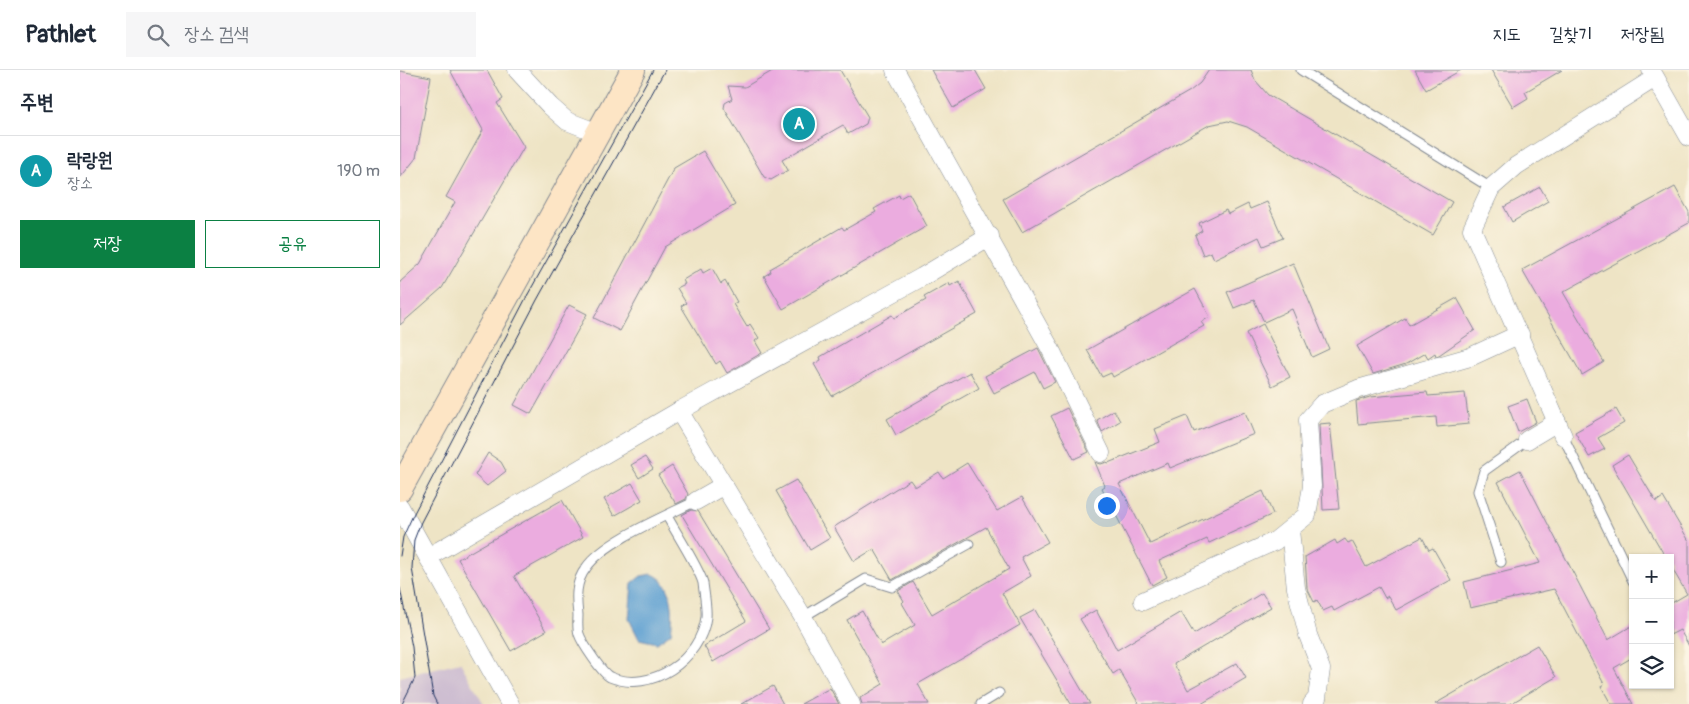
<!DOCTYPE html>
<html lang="ko">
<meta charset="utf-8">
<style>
body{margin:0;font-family:Pangolin,"Poor Story",sans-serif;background:#f6f6f7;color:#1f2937}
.controls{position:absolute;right:15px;bottom:15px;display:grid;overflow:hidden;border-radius:0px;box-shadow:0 1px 4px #0004}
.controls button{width:45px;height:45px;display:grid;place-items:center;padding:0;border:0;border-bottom:1px solid #e0e1e3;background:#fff;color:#1f2937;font:25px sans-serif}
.you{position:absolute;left:706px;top:435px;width:18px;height:18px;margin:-12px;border:4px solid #fff;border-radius:50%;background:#1a73e8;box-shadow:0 0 0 8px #1a73e833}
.badge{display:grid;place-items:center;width:32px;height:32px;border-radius:50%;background:#0b8043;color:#fff;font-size:16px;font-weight:700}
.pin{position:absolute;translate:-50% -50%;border:2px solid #fff;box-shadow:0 1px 5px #0006}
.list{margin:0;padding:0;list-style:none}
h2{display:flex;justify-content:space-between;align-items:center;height:65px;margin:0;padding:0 20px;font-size:21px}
h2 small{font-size:16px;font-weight:400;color:#747a83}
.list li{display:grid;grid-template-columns:32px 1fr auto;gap:15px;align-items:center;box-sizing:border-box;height:70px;padding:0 20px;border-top:1px solid #e0e1e3}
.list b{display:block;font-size:19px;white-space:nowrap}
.list p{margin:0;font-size:16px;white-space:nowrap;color:#747a83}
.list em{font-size:16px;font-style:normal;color:#747a83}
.actions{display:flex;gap:10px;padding:15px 20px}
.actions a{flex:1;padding:11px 0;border:1px solid #0b8043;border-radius:0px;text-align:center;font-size:18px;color:#0b8043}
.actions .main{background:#0b8043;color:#fff}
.icon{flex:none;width:28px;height:28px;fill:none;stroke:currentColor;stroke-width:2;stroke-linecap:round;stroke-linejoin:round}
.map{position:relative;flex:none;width:1289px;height:634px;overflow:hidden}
header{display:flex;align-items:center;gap:30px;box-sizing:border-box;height:70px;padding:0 25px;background:#fff;border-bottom:1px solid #e0e1e3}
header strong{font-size:24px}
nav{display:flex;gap:28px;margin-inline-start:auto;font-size:18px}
.search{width:350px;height:45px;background:#f6f6f7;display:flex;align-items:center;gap:12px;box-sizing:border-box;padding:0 18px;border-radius:0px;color:#747a83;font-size:19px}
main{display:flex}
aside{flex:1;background:#fff}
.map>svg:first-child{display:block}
</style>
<header>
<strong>Pathlet</strong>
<div class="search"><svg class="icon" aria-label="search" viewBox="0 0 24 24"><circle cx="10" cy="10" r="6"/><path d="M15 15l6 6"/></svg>장소 검색</div>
<nav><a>지도</a><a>길찾기</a><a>저장됨</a></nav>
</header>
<main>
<aside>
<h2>주변<small></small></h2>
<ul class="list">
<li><span class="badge" style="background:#0f9aa8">A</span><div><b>락랑원</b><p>장소</p></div><em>190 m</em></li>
</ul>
<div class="actions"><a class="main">저장</a><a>공유</a></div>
</aside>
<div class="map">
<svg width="1289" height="634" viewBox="0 0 1289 634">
<rect width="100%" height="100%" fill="#fcf5e5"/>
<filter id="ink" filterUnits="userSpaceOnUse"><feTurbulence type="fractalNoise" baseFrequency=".02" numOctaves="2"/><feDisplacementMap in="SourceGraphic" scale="10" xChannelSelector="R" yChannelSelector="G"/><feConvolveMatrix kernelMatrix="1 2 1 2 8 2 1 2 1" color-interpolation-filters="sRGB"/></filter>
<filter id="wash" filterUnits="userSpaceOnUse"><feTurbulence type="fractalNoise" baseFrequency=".0096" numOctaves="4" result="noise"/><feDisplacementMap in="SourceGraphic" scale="20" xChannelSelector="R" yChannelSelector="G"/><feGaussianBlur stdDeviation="1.12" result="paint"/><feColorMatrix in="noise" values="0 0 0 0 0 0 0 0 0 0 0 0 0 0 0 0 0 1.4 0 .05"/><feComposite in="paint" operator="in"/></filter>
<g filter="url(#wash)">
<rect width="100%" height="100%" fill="#eee4c5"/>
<path fill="#cebed1" d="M60 592 84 634H0V607Z"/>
<path fill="#5fa0d2" stroke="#3d6898" d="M252 504C274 512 274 543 271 563L257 573 239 569 229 549 232 513 241 506Z"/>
<g id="blocks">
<g fill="#ebacdf">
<path d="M50 0H87L103 29 97 33 124 77 42 218 0 255V212L20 194 55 132 46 127 83 60Z"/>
<path d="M374 0H440L468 47 466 54 448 64 443 55 382 90 388 100 371 110 364 107 324 38 325 33 332 29 328 16 345 17Z"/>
<path d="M531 0H575L586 19 553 38Z"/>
<path d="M809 0H851L855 10 868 25 1052 132 1033 165 847 57 828 51 809 55 622 162 603 129 790 21 800 13Z"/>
<path d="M1015 0H1061L1026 20Z"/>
<path d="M1091 0H1162L1125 22 1128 28 1113 37Z"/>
<path d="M0 1 31 7 16 88 0 108Z"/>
<path d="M303 81 335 135 265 177 220 261 194 248 274 98Z"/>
<path d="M1140 117 1148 131 1112 152 1104 137Z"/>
<path d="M1275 117 1289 142V153L1163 222 1204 292 1182 305 1122 200Z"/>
<path d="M509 123 527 156 383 239 364 206 371 202 370 199 442 157 444 160 476 142 474 139 499 125 500 128Z"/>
<path d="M867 132 883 168 863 176 859 167 814 189 811 182 803 185 795 165 802 161 799 153 826 140 828 144 848 134 850 139Z"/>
<path d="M893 193 929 279 912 287 892 239 864 252 854 230 834 238 827 222Z"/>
<path d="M312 198 321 214 325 211 337 232 333 234 347 257 350 254 359 268 355 271 362 283 327 303 320 291 316 294 281 236 286 233 277 218 285 214 283 210 301 199 303 203Z"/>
<path d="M559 211 577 244 432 326 414 294 421 290 420 287 492 245 494 248 526 230 524 227 549 213 550 216Z"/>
<path d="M795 219 810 247 801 252 804 256 713 307 711 303 702 307 687 280Z"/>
<path d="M1057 228 1075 260 1039 285 1036 286 1035 283 1028 288 1025 283 1006 294 973 304 957 276 1005 248 1009 255Z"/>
<path d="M169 235 187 244 131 344 114 335Z"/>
<path d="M863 254 890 307 872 316 846 263Z"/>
<path d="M638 278 655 312 643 318 635 302 594 323 585 306Z"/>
<path d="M570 302 579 318 496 365 487 349Z"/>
<path d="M1027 322 1028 326 1065 323 1069 354 1037 357 1036 347 958 354 956 331 970 327Z"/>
<path d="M1127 329 1136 352 1118 362 1108 336Z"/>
<path d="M667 338 689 382 674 389 651 346Z"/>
<path d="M1216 339 1224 353 1198 368 1205 379 1189 387 1175 362Z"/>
<path d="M714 340 720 351 702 362 697 350Z"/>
<path d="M845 342 854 364 770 398 768 393 719 414 750 474 863 421 873 444 809 473 807 469 759 491 767 507 752 515 702 418 705 416 695 392 701 394 707 392 708 393 760 372 755 359 787 346 794 362Z"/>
<path d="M930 353 939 439 923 440 919 354Z"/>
<path d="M88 383 101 392 106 401 87 416 75 405Z"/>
<path d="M1228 385 1256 432 1263 427 1289 471V576L1280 560 1270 565V534L1287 524 1270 495V488H1266L1212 395Z"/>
<path d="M245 387 253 399 239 408 231 395Z"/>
<path d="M567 393 597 441 622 427 648 472 621 487 631 506 602 523 620 555 518 614 529 634H462L460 628 483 614 447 550 462 541 481 575 515 555 502 533 504 531 498 521 513 512 532 544 609 499 586 457 492 510 474 479 454 491 434 457 510 410 515 417 539 402 543 408Z"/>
<path d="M272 396 288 424 286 429 276 434 258 405Z"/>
<path d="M1120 400 1208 570 1233 555V587L1214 598 1233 634H1211L1201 616 1204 614 1154 519 1070 538 1064 512 1140 493 1098 412Z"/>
<path d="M396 410 430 468 410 480 376 421Z"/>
<path d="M232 413 242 430 214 446 204 429Z"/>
<path d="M162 430 183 467 114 506 146 561 111 581 58 489Z"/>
<path d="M291 440 298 441 369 559 313 592 304 576 346 551 282 445Z"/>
<path d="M1022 467 1029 480 1033 478 1051 510 996 540 988 526 985 528 979 517 934 541 932 537 923 541 917 530 914 532 907 518 905 487 935 470 937 474 945 469 948 473 952 471 966 497Z"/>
<path d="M862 523 871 537 774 594 788 620 837 593 846 608 801 634H739L719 600 713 604 680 549 696 540 717 580 781 542 794 564Z"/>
<path d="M635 540 690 634H671L620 548Z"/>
<path d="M1137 575 1156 607 1110 634H1035Z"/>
<path d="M373 616 383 634H341Z"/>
<path d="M430 618 439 634H401Z"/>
</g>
</g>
</g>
<g filter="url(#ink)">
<use href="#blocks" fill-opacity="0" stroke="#848a92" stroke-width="1"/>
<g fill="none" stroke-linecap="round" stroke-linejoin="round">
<defs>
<g id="service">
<path d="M901 0 1091 118"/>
<path d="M1163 366 1233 511"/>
<path d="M267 446C275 461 300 500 303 513 304 523 307 537 306 547 301 589 251 624 210 607 202 603 182 573 179 564 177 558 178 551 178 545 176 528 175 512 186 498 204 471 266 446 296 431"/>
<path d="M1101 492 1078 421 1084 401 1127 370"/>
<path d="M403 547 466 509 492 517 569 474"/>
<path d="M581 634 599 623"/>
</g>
<g id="minor">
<path d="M117 0 150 36 167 51 198 63"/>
<path d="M495 0 650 278 701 383"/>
<path d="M1251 0 1289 67"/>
<path d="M279 341 403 547 451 634"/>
<path d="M1163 366 1072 159 1091 118 1116 96 1255 8"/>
<path d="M1127 370 1157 352"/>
<path d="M296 431 324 415"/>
<path d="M0 437 110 634"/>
<path d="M890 460 896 518 908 565 921 599 917 628 912 634"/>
<path d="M28 487 279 341 522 207 590 166"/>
<path d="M743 531 875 471 907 445 912 416 908 350 922 334 958 319 1070 287 1120 264"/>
</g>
<path id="secondary" d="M0 419 233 0"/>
</defs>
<use href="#service" stroke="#848a92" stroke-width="11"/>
<use href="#minor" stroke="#848a92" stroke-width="19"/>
<use href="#secondary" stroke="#848a92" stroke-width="26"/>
<use href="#service" stroke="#fff" stroke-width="9"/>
<use href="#minor" stroke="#fff" stroke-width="18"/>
<use href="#secondary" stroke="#fde5c5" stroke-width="24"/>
<g stroke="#1b2f5e" stroke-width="1">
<path d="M0 486 3 467 13 445 127 226 253 0"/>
<path d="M0 518 12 577 15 608 2 634"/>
<path d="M37 634 33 626 12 498 14 470 21 452 137 230 265 0"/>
</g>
</g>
</g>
</svg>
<div class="controls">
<button>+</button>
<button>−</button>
<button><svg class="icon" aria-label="layers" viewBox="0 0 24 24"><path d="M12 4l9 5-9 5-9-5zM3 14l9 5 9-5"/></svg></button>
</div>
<div class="you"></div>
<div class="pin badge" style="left:399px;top:54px;background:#0f9aa8">A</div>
</div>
</main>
